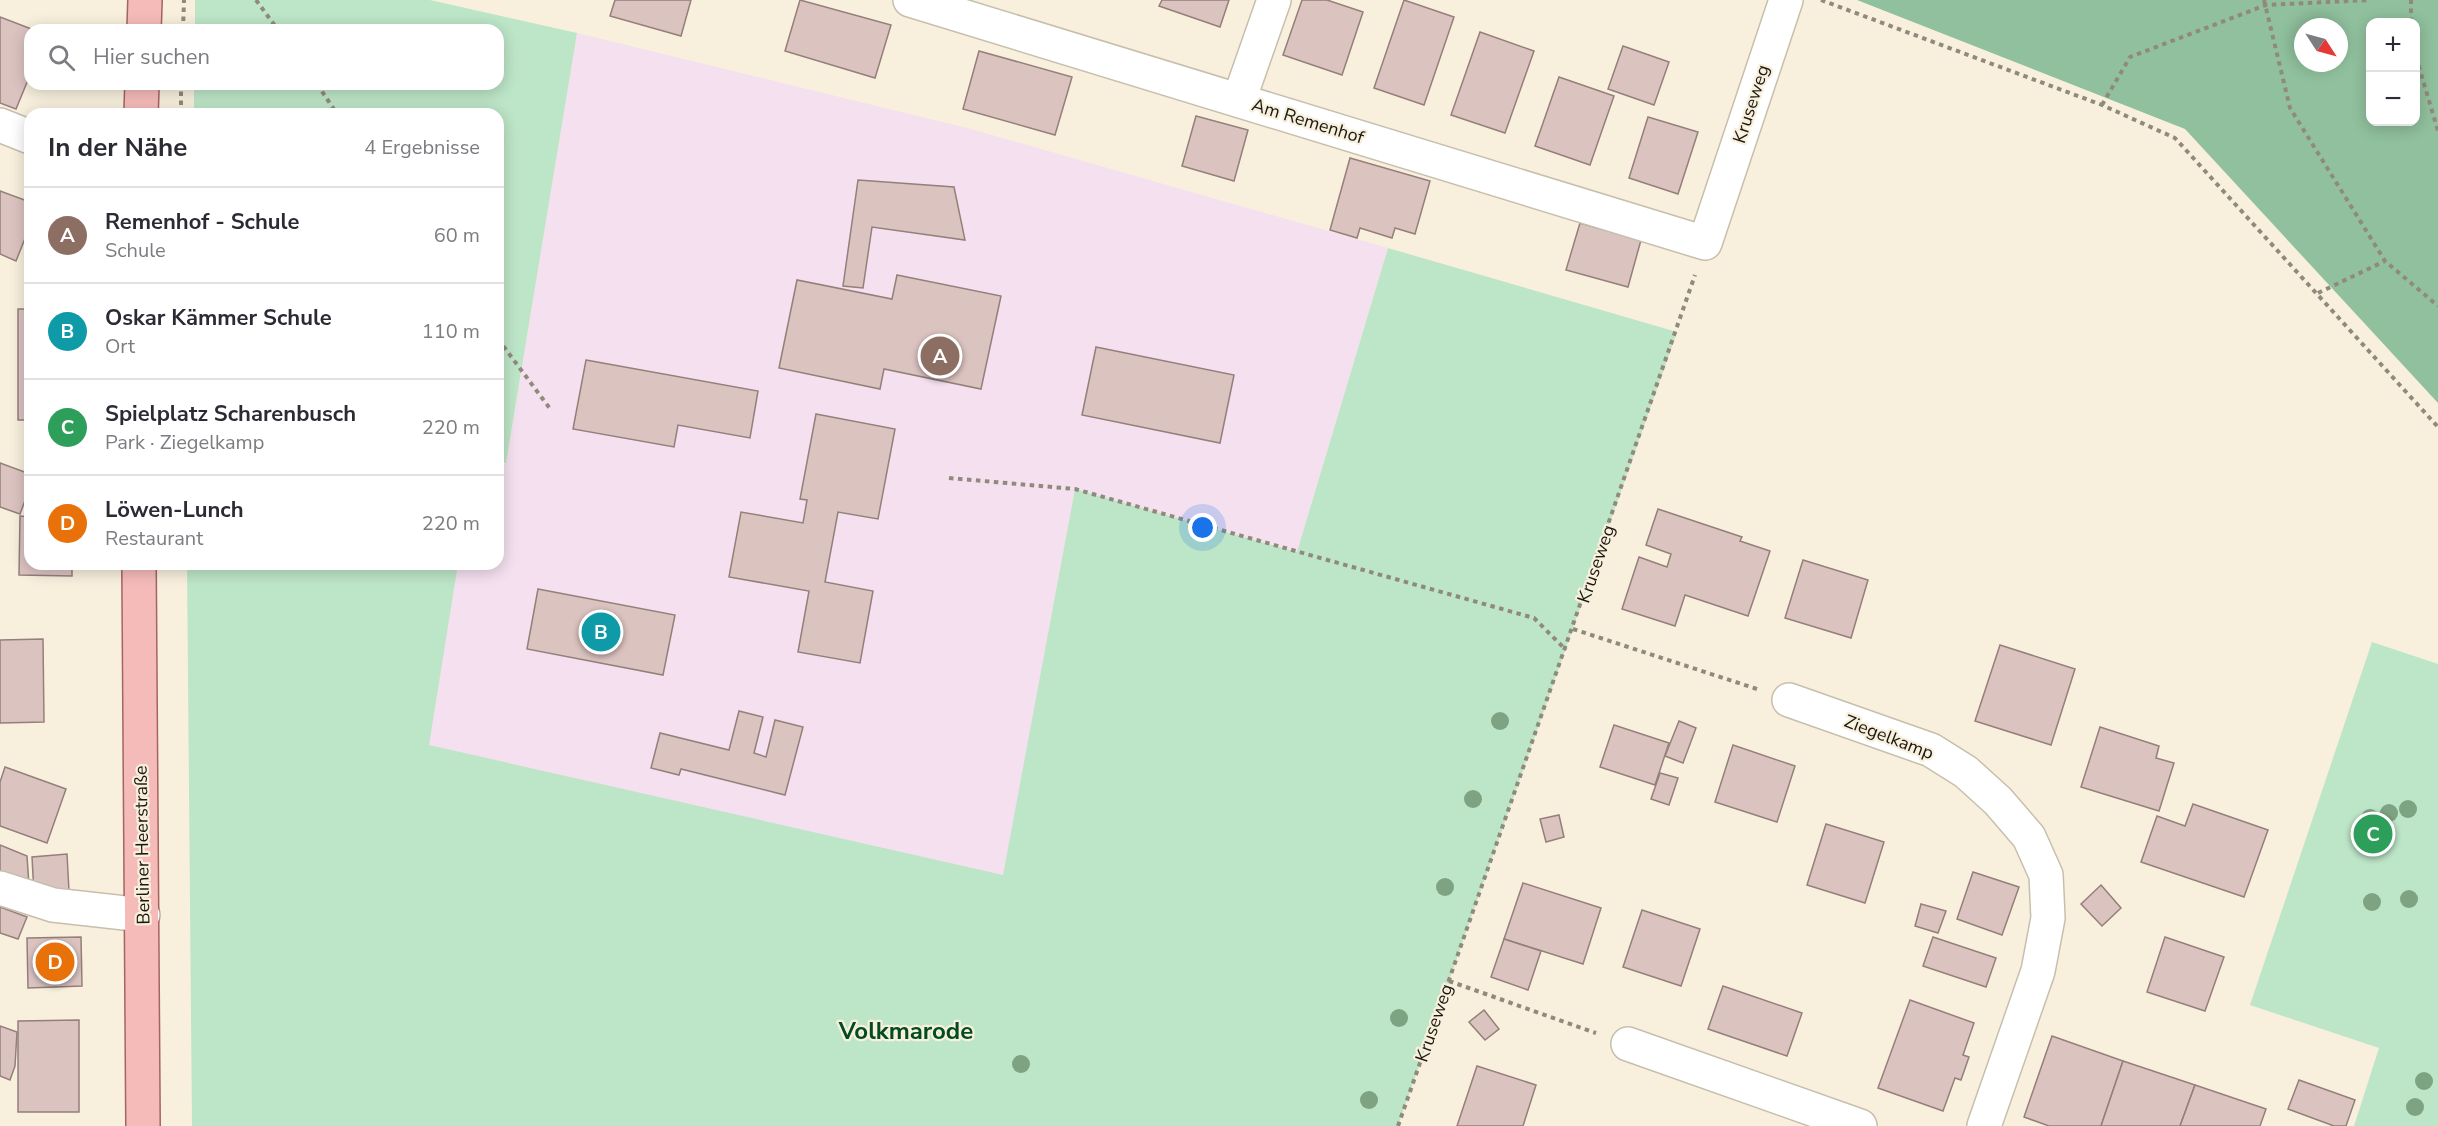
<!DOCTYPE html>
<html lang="de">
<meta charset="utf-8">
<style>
body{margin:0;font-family:"Nunito Sans",sans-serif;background:#f7f7f7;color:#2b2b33}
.controls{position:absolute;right:18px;top:18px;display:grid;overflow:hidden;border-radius:12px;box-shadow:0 3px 15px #0003}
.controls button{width:54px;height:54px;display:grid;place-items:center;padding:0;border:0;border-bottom:2px solid #e1e1e2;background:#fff;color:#2b2b33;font:30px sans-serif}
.compass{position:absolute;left:2294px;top:18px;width:54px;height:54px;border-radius:50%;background:#fff;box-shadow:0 3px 15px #0003;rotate:126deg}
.you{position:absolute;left:1203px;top:528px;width:21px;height:21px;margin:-15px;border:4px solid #fff;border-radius:50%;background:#1a73e8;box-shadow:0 0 0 9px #1a73e833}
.badge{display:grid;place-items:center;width:39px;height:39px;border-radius:50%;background:#0f766e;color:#fff;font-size:20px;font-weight:700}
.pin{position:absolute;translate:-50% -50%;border:3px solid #fff;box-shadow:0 2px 6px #0006}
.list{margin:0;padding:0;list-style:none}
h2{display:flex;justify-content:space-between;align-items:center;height:78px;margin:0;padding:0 24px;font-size:26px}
h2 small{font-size:20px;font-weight:400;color:#7c7c81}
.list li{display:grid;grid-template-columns:39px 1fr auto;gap:18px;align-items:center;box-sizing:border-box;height:96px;padding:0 24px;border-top:2px solid #e1e1e2}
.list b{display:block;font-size:22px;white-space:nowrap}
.list p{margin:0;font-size:20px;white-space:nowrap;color:#7c7c81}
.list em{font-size:20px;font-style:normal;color:#7c7c81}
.icon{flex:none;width:33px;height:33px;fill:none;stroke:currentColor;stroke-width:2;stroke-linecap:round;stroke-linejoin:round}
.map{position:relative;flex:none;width:2438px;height:1126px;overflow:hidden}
.search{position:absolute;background:#fff;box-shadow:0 3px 15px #0003;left:24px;top:24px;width:480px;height:66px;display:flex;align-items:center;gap:15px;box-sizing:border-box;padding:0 21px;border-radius:18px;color:#7c7c81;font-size:22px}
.panel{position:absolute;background:#fff;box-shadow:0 3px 15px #0003;left:24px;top:108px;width:480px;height:462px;border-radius:18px}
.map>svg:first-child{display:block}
</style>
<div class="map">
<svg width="2438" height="1126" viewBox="0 0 2438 1126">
<rect width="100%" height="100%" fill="#f8f0dd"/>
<path fill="#f4e0ef" d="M577 33 971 129 1388 248 1297 552 1075 489 1003 876 428 745 458 564H498V474L506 463Z"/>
<g fill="#bde5c7">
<path d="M195 0H430L577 33 506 463 498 461V114H194V84H498V30H195Z"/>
<path d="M1388 248 1677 332 1398 1126H192L187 564H458L429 745 1003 875 1075 489 1297 552Z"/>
<path d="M2372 642 2438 664V1126H2354L2379 1048 2250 1005Z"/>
</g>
<path fill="#90c09d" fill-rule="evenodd" d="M1857 0H2438V403L2185 129ZM2370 22H2416V122H2370ZM2303 27H2339V63H2303Z"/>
<g fill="#dbc3c0" stroke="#947f7b" stroke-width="1.5">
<path d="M615 0H691L681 36 610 16Z"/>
<path d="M800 0 891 25 875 78 785 51Z"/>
<path d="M1162 0H1229L1220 27 1159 6Z"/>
<path d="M1302 0H1327L1363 12 1342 75 1283 55Z"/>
<path d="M1404 0 1454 17 1424 105 1374 88Z"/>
<path d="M0 17 34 30H30V75L16 109 0 103Z"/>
<path d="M1480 32 1534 51 1505 133 1451 115Z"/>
<path d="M1623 46 1669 62 1654 105 1608 89Z"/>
<path d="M979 51 1072 77 1055 135 963 109Z"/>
<path d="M1559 77 1614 96 1590 165 1535 146Z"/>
<path d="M1196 116 1248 130 1234 181 1182 166Z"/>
<path d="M1648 117 1698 132 1678 194 1629 178Z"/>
<path d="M1350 158 1430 181 1415 234 1395 228 1392 238 1360 228 1357 238 1330 230Z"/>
<path d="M858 180 954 187 965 240 872 227 863 288 843 286Z"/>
<path d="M0 191 30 202V226L16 261 0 254Z"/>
<path d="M1580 223 1641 240 1628 287 1566 270Z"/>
<path d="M897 275 1001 296 981 389 884 369 880 389 779 368 797 280 892 299Z"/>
<rect x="18" y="309" width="12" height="111"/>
<path d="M1096 347 1234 375 1220 443 1082 415Z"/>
<path d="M586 360 758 391 750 438 678 425 674 447 573 429Z"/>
<path d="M816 414 895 429 878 519 838 512 825 582 873 591 860 663 798 652 809 591 729 577 741 512 803 523 807 500 800 499Z"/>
<path d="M0 463 30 474V487L20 514 0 507Z"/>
<path d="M1658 509 1742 537 1740 541 1770 551 1748 616 1685 595 1675 626 1622 609 1639 557 1667 567 1671 554 1646 545Z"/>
<path d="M20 516 30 517V564H72V576L19 575Z"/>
<path d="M1803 560 1868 580 1851 638 1785 618Z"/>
<path d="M538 589 675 615 663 675 527 649Z"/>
<path d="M43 639 44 722 0 723V640Z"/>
<path d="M2000 645 2075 669 2051 745 1975 721Z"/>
<path d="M739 711 763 717 754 753 766 757 775 720 803 727 785 795 681 769 679 775 651 768 660 733 729 750Z"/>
<path d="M1679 721 1696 728 1683 763 1665 756Z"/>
<path d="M1614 725 1669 743 1655 785 1600 767Z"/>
<path d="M2100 727 2159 746 2156 758 2174 763 2159 811 2081 787Z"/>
<path d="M1733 745 1795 766 1777 822 1715 802Z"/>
<path d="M5 767 66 789 47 843 0 826V782Z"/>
<path d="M1660 773 1678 778 1669 805 1651 799Z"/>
<path d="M2193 804 2268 830 2244 897 2141 862 2157 816 2185 826Z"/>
<path d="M1559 815 1564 837 1546 842 1540 819Z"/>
<path d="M1826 824 1884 842 1865 903 1807 885Z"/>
<path d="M0 845 27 856 29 886 0 875Z"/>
<path d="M67 854 69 891 34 894 32 857Z"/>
<path d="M1973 872 2019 887 2002 935 1957 919Z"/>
<path d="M1523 883 1601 908 1583 964 1504 939Z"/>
<path d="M2101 885 2121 908 2102 926 2081 904Z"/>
<path d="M1921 904 1946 911 1938 933 1915 926Z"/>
<path d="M0 907 27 917 18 939 0 933Z"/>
<path d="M1642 910 1700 929 1681 986 1623 967Z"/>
<path d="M81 937 82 986 28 988 27 938Z"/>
<path d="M1933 937 1996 958 1986 987 1923 966Z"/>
<path d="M2165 937 2224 957 2205 1011 2147 992Z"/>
<path d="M1504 939 1541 951 1528 990 1491 977Z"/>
<path d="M1723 986 1802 1013 1787 1056 1708 1029Z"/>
<path d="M1910 1000 1974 1023 1963 1055 1969 1057 1961 1080 1955 1078 1943 1111 1878 1088Z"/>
<path d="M1484 1010 1499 1029 1485 1040 1469 1022Z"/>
<path d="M79 1020V1112H18V1021Z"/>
<path d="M0 1026 17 1032 15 1066 10 1080 0 1076Z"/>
<path d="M2052 1036 2123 1061 2101 1126H2049L2024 1117Z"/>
<path d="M2123 1061 2195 1085 2180 1126H2101Z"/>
<path d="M1477 1066 1536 1085 1523 1126H1457Z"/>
<path d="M2299 1080 2355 1100 2346 1126H2334L2288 1109Z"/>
<path d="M2195 1085 2266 1109 2260 1126H2180Z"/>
</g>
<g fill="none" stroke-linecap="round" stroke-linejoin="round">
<defs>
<g id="minor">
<path d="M910 0 1705 243 1786 0"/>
<path d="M1239 100 1274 0"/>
<path d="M0 125 30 137"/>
<path d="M1789 700 1931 750 1966 772 1998 801 2029 837 2046 875 2048 918 2038 971 1984 1126"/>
<path d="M0 888 53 905 143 915"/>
<path d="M1628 1044 1860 1126"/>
</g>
<g id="major">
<path d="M144 30 145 0"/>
<path d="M141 114 142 84"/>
<path d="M139 564 143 1126"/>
</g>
</defs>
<use href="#minor" stroke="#c7bfad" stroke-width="36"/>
<use href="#major" stroke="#a56460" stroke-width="36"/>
<g stroke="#908a7d" stroke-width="4" stroke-dasharray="4.5 4.5" stroke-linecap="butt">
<path d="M256 0 278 30"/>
<path d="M1821 0 2102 105 2175 138 2438 427"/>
<path d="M2264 0 2290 108 2385 261 2438 306"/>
<path d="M2411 22V0"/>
<path d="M183 30 184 0"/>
<path d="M2416 57 2438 131"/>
<path d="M317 84 337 114"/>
<path d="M2102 105 2130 57 2266 5 2370 0"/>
<path d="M181 114V84"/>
<path d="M2318 293 2385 261"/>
<path d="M498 339 551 410"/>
<path d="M949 478 1075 489 1534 618 1566 650"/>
<path d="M1573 629 1757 689"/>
<path d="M1449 981 1596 1033"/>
<path d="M1398 1126 1695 275"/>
</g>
<use href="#minor" stroke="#fff" stroke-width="33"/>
<use href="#major" stroke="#f5bbb9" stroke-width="33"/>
</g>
<g fill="#7ea382">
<circle cx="1500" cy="721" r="9"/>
<circle cx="1473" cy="799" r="9"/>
<circle cx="2408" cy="809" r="9"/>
<circle cx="2389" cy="813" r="9"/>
<circle cx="2370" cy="818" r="9"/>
<circle cx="1445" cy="887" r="9"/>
<circle cx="2409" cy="899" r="9"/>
<circle cx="2372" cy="902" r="9"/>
<circle cx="1399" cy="1018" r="9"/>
<circle cx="1021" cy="1064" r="9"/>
<circle cx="2424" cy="1081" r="9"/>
<circle cx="1369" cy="1100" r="9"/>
<circle cx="2415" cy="1107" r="9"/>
</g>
<g text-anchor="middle" stroke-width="4.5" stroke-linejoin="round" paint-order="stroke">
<g font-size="18" fill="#1b1811" stroke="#f8f0dd">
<text transform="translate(1751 104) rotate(-72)" y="6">Kruseweg</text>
<text transform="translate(1308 121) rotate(17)" y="6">Am Remenhof</text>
<text transform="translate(1596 564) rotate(-71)" y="6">Kruseweg</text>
<text transform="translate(1889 737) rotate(21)" y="6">Ziegelkamp</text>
<text transform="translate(142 845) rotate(-91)" y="6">Berliner Heerstraße</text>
<text transform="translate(1434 1023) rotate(-71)" y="6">Kruseweg</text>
</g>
<g font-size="24" font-weight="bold" fill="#004d21" stroke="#f8f0dd">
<text x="906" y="1039">Volkmarode</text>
</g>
</g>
</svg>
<div class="controls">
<button>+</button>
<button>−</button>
</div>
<svg class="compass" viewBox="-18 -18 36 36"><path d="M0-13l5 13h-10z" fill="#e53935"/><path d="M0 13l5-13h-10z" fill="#7c7c81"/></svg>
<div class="you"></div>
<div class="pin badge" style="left:940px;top:356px;background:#8d6e63">A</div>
<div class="pin badge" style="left:601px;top:632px;background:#0f9aa8">B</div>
<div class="pin badge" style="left:2373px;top:834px;background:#2e9e5b">C</div>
<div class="pin badge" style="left:55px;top:962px;background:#e8710a">D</div>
<div class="search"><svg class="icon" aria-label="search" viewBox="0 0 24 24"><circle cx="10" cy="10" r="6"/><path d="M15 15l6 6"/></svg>Hier suchen</div>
<section class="panel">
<h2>In der Nähe<small>4 Ergebnisse</small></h2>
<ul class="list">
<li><span class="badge" style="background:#8d6e63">A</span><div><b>Remenhof - Schule</b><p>Schule</p></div><em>60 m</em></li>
<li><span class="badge" style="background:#0f9aa8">B</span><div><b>Oskar Kämmer Schule</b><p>Ort</p></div><em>110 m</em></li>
<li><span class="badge" style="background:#2e9e5b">C</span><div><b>Spielplatz Scharenbusch</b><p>Park · Ziegelkamp</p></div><em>220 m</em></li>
<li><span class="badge" style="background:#e8710a">D</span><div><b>Löwen-Lunch</b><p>Restaurant</p></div><em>220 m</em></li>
</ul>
</section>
</div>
